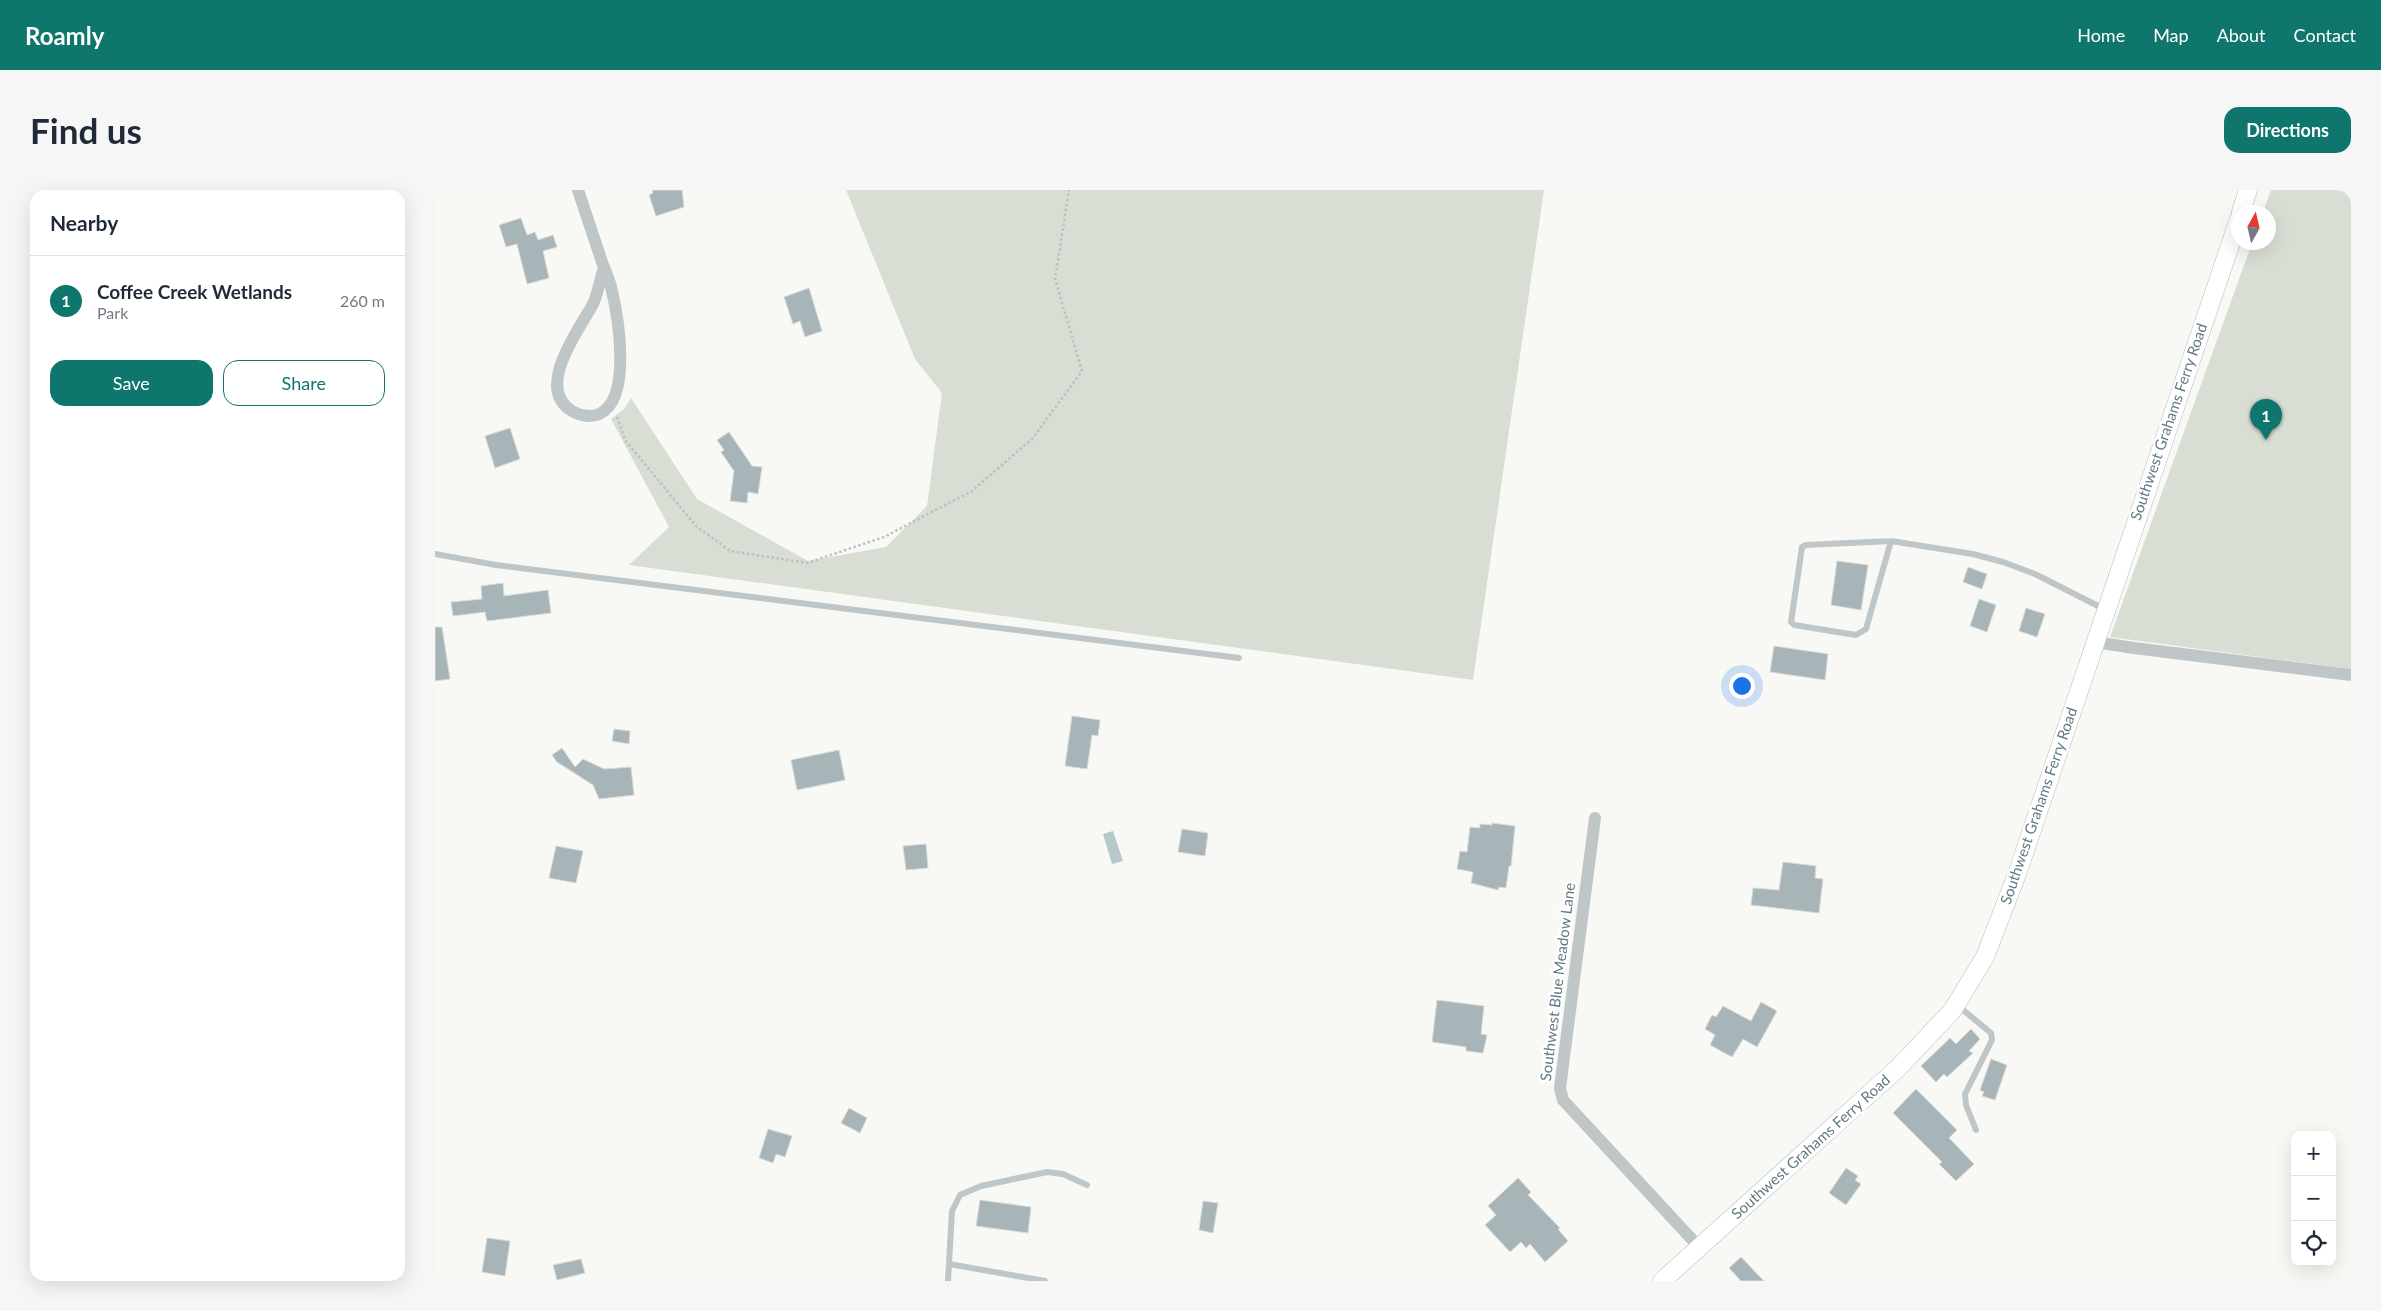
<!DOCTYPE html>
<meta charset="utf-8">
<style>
body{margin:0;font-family:Lato,sans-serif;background:#f6f6f7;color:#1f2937}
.controls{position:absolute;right:15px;bottom:15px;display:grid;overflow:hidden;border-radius:10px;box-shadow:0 5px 20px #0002}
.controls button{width:45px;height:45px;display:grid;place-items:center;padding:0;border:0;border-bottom:1px solid #e0e1e3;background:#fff;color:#1f2937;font:25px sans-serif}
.compass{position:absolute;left:1796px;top:15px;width:45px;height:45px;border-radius:50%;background:#fff;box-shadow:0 5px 20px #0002;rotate:8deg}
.you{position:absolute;left:1306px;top:495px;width:18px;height:18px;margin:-12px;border:4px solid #fff;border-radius:50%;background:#1a73e8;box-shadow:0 0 0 8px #1a73e833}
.badge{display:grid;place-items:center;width:32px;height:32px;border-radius:50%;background:#0f766e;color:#fff;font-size:16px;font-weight:700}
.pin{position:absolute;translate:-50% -41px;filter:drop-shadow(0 1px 2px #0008)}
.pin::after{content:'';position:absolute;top:26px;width:18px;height:15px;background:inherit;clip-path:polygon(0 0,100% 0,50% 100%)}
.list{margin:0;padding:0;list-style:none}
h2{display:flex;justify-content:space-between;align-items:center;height:65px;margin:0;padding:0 20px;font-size:21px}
h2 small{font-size:16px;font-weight:400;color:#747a83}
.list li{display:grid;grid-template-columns:32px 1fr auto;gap:15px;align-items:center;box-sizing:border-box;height:90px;padding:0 20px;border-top:1px solid #e0e1e3}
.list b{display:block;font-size:19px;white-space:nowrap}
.list p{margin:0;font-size:16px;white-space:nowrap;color:#747a83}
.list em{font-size:16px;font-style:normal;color:#747a83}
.actions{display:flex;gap:10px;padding:15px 20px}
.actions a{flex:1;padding:11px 0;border:1px solid #0f766e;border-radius:15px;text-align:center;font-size:18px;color:#0f766e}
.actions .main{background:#0f766e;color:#fff}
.icon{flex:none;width:28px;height:28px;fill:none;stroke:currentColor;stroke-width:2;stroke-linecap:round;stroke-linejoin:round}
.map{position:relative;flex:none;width:1916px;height:1091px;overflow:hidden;border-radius:15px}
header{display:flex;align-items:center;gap:30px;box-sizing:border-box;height:70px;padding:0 25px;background:#0f766e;color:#fff}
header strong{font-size:24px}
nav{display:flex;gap:28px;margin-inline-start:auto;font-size:18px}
.intro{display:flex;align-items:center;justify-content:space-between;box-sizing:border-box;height:120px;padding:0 30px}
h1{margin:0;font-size:35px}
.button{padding:12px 22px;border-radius:15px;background:#0f766e;color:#fff;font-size:18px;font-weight:700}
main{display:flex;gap:30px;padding:0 30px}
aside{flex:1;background:#fff;border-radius:15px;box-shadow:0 5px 20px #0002}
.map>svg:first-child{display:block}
</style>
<header>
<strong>Roamly</strong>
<nav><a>Home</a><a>Map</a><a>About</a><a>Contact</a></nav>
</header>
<div class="intro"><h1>Find us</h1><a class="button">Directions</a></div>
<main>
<aside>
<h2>Nearby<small></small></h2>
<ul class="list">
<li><span class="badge">1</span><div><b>Coffee Creek Wetlands</b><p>Park</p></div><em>260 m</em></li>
</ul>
<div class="actions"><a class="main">Save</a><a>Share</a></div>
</aside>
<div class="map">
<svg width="1916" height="1091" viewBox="0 0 1916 1091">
<rect width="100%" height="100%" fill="#f8f8f5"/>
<g fill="#d9ded4">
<path d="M411 0H1109L1038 490 194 375 234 337 176 229 189 219 196 208 262 309 373 371 451 357 492 316 507 203 480 169Z"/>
<path d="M1836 0H1916V479L1675 447 1817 53 1834 52V22H1828Z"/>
</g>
<path fill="#b7c9cb" d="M678 641 688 671 677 674 668 644Z"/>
<g fill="#a7b4b8" stroke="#dadad8">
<path d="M217 0H247L249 17 221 26 214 5 218 3Z"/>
<path d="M86 28 92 45 100 42 103 50 118 45 122 57 108 61 114 88 92 94 82 54 71 57 64 35Z"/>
<path d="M374 98 387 141 370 147 365 131 358 134 349 107Z"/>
<path d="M75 238 85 269 60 278 50 246Z"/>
<path d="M294 242 317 276 327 277 323 304 313 302 312 313 295 311 299 281 286 262 289 260 282 250Z"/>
<path d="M1402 371 1433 375 1426 420 1396 415Z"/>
<path d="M1533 377 1552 384 1547 399 1528 392Z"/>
<path d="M68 393 69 406 113 400 116 423 52 431 50 422 18 426 16 412 47 409 46 396Z"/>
<path d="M1544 409 1561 415 1552 442 1535 436Z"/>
<path d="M1591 418 1610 424 1602 447 1584 441Z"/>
<path d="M0 437H7L15 489 0 491Z"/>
<path d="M1339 456 1393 464 1390 490 1335 482Z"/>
<path d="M637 526 665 530 663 546 657 545 652 579 630 576Z"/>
<path d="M179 539 195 541 194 554 177 551Z"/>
<path d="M127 558 140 577 148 569 169 579 196 577 199 605 164 609 158 595 122 572 117 565Z"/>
<path d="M404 560 410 590 362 600 356 570Z"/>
<path d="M1057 633 1080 636 1076 676H1074L1071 698 1064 697 1063 700 1036 693 1038 682 1022 679 1025 661 1032 662 1035 637 1045 638V634L1057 635Z"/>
<path d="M747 639 773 643 770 666 743 662Z"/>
<path d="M491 654 493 678 471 680 468 656Z"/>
<path d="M121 656 148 661 141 693 114 688Z"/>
<path d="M1348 672 1381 676 1380 688 1388 689 1384 723 1316 715 1318 698 1344 700Z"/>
<path d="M1002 810 1049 816 1046 844 1052 845 1048 863 1031 861V857L997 852Z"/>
<path d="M1326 812 1342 821 1322 857 1308 849 1297 867 1275 855 1280 845 1270 839 1277 825 1281 827 1288 816 1316 831Z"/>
<path d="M1536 839 1545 849 1534 861 1538 863 1512 887 1509 884 1501 892 1486 876 1515 848 1521 854Z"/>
<path d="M1556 869 1572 875 1560 910 1547 906 1549 902 1545 900Z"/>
<path d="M1481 899 1522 940 1514 948 1539 974 1521 991 1504 974 1507 972 1458 923Z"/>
<path d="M414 918 432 928 425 943 406 933Z"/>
<path d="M333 939 357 946 350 967 341 964 338 973 324 968Z"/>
<path d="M1411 978 1423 986 1420 990 1426 994 1411 1015 1394 1003Z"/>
<path d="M1083 988 1096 1002 1093 1005 1125 1038 1123 1039 1133 1051 1110 1072 1095 1054 1091 1058 1086 1052 1075 1062 1050 1035 1061 1025 1053 1016Z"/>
<path d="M545 1010 596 1017 593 1043 541 1036Z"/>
<path d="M768 1011 783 1013 778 1043 764 1040Z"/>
<path d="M52 1048 75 1051 70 1086 47 1082Z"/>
<path d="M1306 1067 1329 1091H1306L1294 1078Z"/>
<path d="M146 1069 150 1083 122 1090 118 1075Z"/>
</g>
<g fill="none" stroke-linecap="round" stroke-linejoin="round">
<defs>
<g id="secondary">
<path d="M1806 22 1813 0"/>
<path d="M1227 1091 1463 878 1517 821 1550 767 1582 684 1804 29"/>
</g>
</defs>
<use href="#secondary" stroke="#b3bcbf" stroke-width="19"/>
<path stroke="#bbc0c2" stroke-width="2.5" stroke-dasharray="2.5 2.5" stroke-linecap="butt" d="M182 227 190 250 261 336 295 361 372 373 449 347 537 301 598 248 647 181 620 89 634 0"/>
<g stroke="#bec6c8" stroke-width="6">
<path d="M1456 351 1431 439 1421 445 1359 435 1356 432 1367 357 1371 355 1456 351 1538 364 1568 372 1600 384 1669 419"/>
<path d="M0 364 61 375 804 468"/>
<path d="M1522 815 1556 843 1557 850 1530 904 1531 915 1541 940"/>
<path d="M514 1074 610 1091"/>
<path d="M513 1091 517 1021 525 1005 546 996 612 982 628 984 652 995"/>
</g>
<g stroke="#bec6c8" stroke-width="12">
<path d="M143 0C151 24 159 48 167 72 170 80 174 89 176 97 183 125 197 206 166 223 158 228 145 226 137 221 99 198 144 140 158 114 163 103 165 89 169 78"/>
<path d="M1660 452 1699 458 1916 485"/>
<path d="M1160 628 1125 898 1128 910 1264 1057"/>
</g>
<use href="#secondary" stroke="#fff" stroke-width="18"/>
</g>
<g text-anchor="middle" stroke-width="5" stroke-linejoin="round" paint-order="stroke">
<g font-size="15" fill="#617a83" stroke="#fff">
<text transform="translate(1734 232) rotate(-71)" y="5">Southwest Grahams Ferry Road</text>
<text transform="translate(1604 616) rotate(-71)" y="5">Southwest Grahams Ferry Road</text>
<text transform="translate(1123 792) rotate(-83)" y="5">Southwest Blue Meadow Lane</text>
<text transform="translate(1376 957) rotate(-42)" y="5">Southwest Grahams Ferry Road</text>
</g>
</g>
</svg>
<div class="controls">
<button>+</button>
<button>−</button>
<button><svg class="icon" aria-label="locate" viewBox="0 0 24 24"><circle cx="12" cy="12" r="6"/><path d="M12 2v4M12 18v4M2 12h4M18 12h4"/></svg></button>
</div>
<svg class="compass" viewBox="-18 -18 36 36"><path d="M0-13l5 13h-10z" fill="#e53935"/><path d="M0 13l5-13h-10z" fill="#747a83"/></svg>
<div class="you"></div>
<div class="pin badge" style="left:1831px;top:250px">1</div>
</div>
</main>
